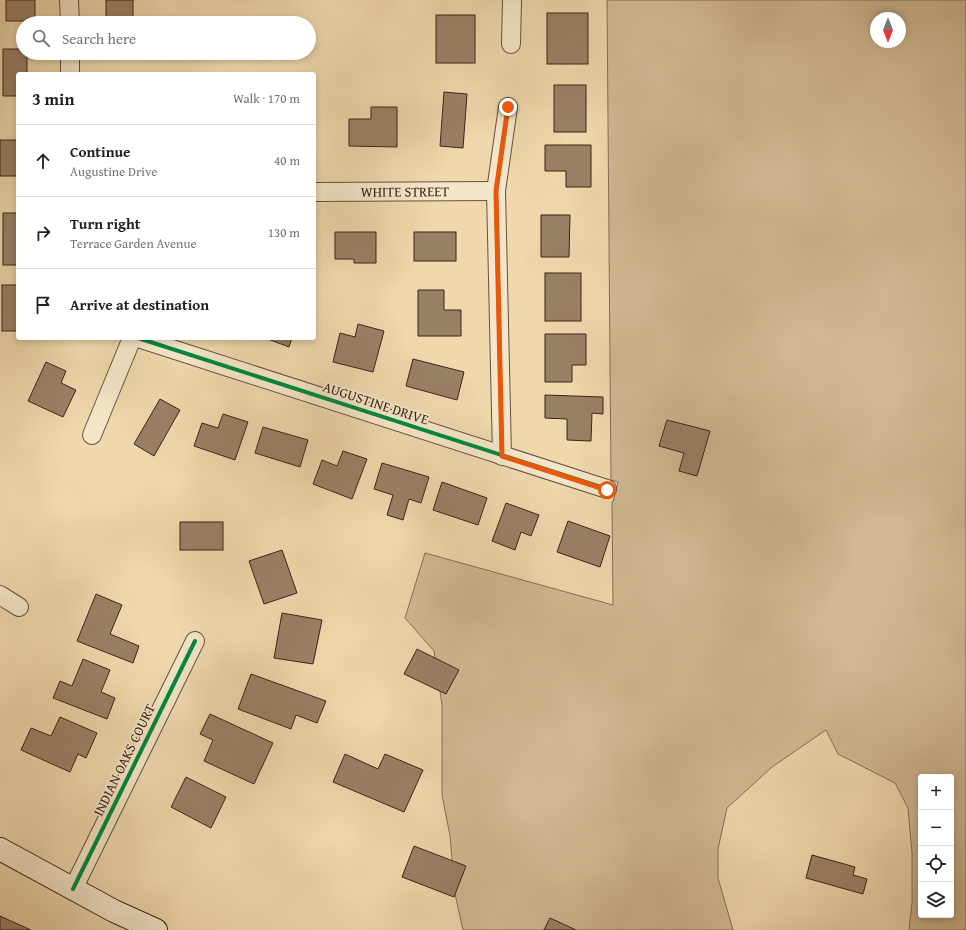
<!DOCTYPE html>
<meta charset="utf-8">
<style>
body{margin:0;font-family:"Gentium Book Plus",serif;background:#f2f2f2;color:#202124}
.controls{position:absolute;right:12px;bottom:12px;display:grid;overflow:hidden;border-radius:4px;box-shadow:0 2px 6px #0003}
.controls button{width:36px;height:36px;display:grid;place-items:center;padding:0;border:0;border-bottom:1px solid #e0e0e0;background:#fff;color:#202124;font:20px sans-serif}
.compass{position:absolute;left:870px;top:12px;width:36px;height:36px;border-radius:50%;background:#fff;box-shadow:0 2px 6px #0003;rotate:180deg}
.stop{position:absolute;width:12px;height:12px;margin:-9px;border:3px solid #ea580c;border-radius:50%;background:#fff}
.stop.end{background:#ea580c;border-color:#fff;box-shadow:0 1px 4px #0008}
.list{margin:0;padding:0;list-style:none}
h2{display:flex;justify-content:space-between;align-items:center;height:52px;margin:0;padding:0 16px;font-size:17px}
h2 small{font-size:13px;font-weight:400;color:#757577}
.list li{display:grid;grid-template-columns:26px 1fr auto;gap:12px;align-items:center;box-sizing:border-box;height:72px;padding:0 16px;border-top:1px solid #e0e0e0}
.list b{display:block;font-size:15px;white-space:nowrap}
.list p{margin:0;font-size:13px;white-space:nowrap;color:#757577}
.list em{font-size:13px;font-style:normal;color:#757577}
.icon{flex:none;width:22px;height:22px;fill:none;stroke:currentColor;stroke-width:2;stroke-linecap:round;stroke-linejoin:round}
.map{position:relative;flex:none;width:966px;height:930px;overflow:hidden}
.search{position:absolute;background:#fff;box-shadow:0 2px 6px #0003;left:16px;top:16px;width:300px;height:44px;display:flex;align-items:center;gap:10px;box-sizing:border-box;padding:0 14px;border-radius:22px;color:#757577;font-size:15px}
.panel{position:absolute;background:#fff;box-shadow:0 2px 6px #0003;left:16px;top:72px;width:300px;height:268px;border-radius:4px}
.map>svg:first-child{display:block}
</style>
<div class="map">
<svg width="966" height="930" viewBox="0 0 966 930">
<rect width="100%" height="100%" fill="#eed8ac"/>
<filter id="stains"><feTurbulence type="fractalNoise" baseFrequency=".005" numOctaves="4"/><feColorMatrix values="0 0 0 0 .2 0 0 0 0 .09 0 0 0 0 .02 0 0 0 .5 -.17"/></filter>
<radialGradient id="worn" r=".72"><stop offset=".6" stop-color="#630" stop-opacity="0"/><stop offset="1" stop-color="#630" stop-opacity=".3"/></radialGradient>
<path fill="#d0b993" stroke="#866e56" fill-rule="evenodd" d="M607 0H966V930H909L912 903V853L908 808 895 783 838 754 826 730 772 767 727 808 718 849V878L733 930H463L455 894 450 836 442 795V705L434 651 405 618 425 553 613 605 612 502H613L618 482 611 480ZM876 18H900V42H876ZM921 777H951V915H921Z"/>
<g fill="#998166" stroke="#3c231a">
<rect x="6" y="0" width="29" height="21"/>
<rect x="106" y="0" width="27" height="23"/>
<rect x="547" y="13" width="41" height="51"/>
<rect x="436" y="15" width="39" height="48"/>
<path d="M3 49H23V53H27V74H18V96H3Z"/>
<rect x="554" y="85" width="32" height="47"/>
<path d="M444 92 467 94 463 148 440 146Z"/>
<path d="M371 107H397V147L349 146V119H371Z"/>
<rect x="0" y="140" width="18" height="36"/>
<path d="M545 145H591V187H566V171H545Z"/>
<rect x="3" y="213" width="15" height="52"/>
<path d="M541 215H570L569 257H541Z"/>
<path d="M335 232H376V263H354V259H335Z"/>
<rect x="414" y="232" width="42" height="29"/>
<rect x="545" y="273" width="36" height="48"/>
<rect x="2" y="285" width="16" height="46"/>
<path d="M418 290H444V310H461V336H418Z"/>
<path d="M358 324 384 331 373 372 333 362 340 333 355 337Z"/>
<path d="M545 334H586V365H572V382H545Z"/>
<path d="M265 338H292L289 347Z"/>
<path d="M413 359 464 372 457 400 406 386Z"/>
<path d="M46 362 66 371 61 383 76 390 63 417 28 401Z"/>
<path d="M545 395 603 397V414L592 413 591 441 567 440V419L545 418Z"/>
<path d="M160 399 180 410 154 456 134 444Z"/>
<path d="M223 414 248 422 235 460 194 446 202 423 218 428Z"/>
<path d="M667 420 710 431 697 476 679 471 684 453 659 446Z"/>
<path d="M263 427 308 440 300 467 255 453Z"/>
<path d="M343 451 367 459 352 499 313 484 322 460 337 466Z"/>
<path d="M382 463 429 477 421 503 409 499 403 520 387 515 393 495 374 489Z"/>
<path d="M442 482 487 498 478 525 433 510Z"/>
<path d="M506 503 539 515 531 536 521 532 515 550 492 541Z"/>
<path d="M568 521 610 536 600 567 557 552Z"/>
<rect x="180" y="522" width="43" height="28"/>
<path d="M282 550 297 593 264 604 249 561Z"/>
<path d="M96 594 122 605 110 634 139 646 133 663 77 641Z"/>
<path d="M282 613 322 620 313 664 274 658Z"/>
<path d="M417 649 459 670 446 694 404 674Z"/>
<path d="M83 659 110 670 101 692 115 698 107 719 53 698 60 681 72 686Z"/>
<path d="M251 674 326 701 317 723 296 715 291 729 238 709Z"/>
<path d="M210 714 273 743 254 784 204 761 213 740 200 734Z"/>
<path d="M60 717 97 733 86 758 78 754 70 772 21 750 31 728 51 736Z"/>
<path d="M345 754 378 769 385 754 423 770 404 812 333 782Z"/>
<path d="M186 777 226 797 211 828 171 807Z"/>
<path d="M414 846 466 866 454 897 402 877Z"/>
<path d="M812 855 855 867 853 875 867 879 863 894 806 878Z"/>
<path d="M0 916 31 930H0Z"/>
<path d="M550 918 576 930H544Z"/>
</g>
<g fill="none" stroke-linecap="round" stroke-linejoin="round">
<defs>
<g id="street">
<path d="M69 0 70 23"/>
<path d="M511 44 512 0"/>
<path d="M70 53V74"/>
<path id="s1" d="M314 192 496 191"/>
<path d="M138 338 607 489"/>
<path d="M92 435 132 338"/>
<path d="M502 456 496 191 508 107"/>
<path d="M0 595 19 607"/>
<path d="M73 889 195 641"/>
</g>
<path id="secondary" d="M0 849 114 911 156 930"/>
</defs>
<use href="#street" stroke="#68503e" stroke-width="20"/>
<use href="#secondary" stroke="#3c231a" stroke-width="24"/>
<use href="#street" stroke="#f4e6c9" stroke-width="18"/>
<use href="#secondary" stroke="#f4e6c9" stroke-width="22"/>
<defs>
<g id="cycleway">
<path d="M138 338 607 489"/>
<path d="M502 456 496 191 508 107"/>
<path d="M73 889 195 641"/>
</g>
</defs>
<use href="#cycleway" stroke="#f4e6c9" stroke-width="6"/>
<use href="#cycleway" stroke="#00873e" stroke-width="4"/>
</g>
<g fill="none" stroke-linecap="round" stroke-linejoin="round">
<path stroke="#ea580c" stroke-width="5" d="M508 107 496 191 502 456 607 490"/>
</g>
<g text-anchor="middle" stroke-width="3.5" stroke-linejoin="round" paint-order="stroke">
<g font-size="14" fill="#3c231a" stroke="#f4e6c9">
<text dy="5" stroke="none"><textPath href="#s1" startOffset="91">WHITE STREET</textPath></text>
<text transform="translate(376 403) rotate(18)" y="5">AUGUSTINE DRIVE</text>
<text transform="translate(124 760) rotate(-64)" y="5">INDIAN OAKS COURT</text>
</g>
</g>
<rect width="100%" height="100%" filter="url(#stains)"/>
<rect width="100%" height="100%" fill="url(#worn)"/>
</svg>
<div class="controls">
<button>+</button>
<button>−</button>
<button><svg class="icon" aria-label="locate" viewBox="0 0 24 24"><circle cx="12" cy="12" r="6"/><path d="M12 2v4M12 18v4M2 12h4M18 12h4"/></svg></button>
<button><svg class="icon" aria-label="layers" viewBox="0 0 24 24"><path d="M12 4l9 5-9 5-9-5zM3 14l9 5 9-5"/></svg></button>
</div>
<svg class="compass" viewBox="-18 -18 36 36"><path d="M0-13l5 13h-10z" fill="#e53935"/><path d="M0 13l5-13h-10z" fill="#757577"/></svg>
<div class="stop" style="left:607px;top:490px"></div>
<div class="stop end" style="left:508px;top:107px"></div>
<div class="search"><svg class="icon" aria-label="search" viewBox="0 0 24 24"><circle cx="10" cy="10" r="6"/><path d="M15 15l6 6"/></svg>Search here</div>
<section class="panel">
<h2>3 min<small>Walk · 170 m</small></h2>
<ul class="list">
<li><svg class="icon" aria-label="ahead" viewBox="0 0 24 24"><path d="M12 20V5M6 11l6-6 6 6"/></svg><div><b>Continue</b><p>Augustine Drive</p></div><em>40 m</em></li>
<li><svg class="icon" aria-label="right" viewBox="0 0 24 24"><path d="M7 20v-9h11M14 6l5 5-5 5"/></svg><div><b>Turn right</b><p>Terrace Garden Avenue</p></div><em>130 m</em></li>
<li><svg class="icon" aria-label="arrive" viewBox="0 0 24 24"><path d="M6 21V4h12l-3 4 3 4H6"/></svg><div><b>Arrive at destination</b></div></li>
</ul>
</section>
</div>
